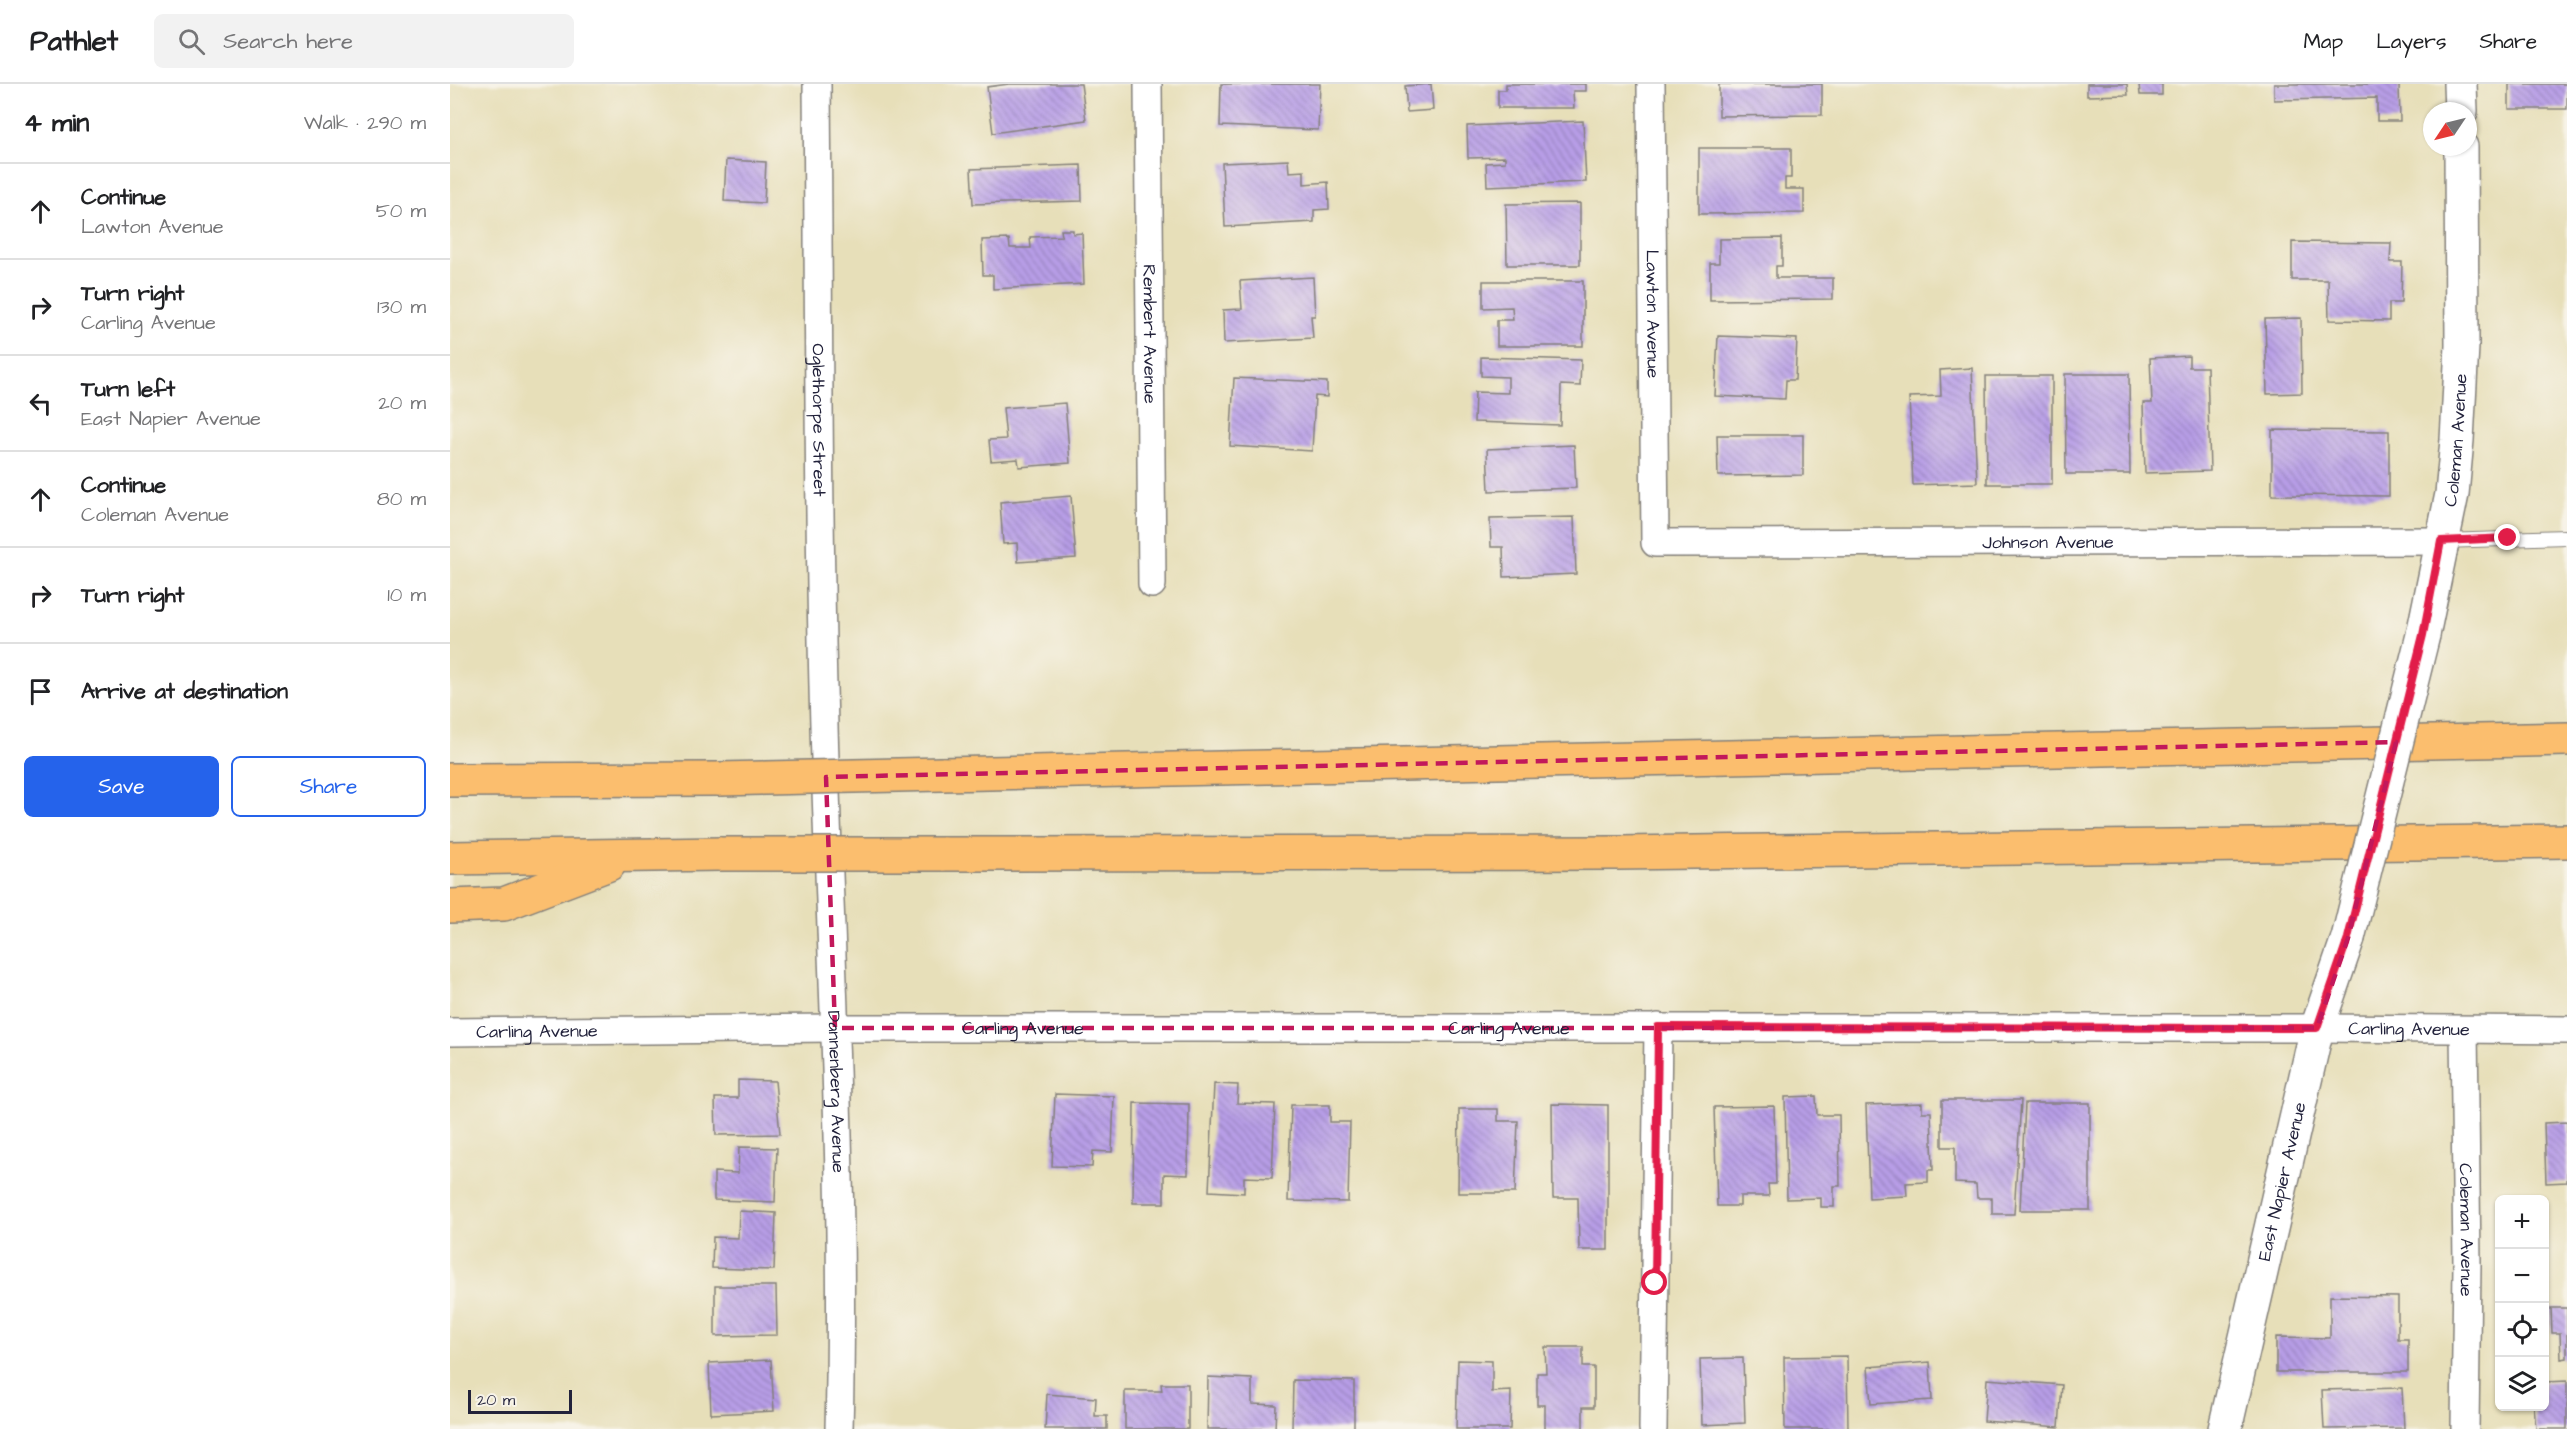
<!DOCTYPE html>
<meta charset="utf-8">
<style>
body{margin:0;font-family:"Architects Daughter",sans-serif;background:#f2f2f2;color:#202124}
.controls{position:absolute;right:18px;bottom:18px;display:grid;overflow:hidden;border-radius:9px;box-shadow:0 2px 4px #0004}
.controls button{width:54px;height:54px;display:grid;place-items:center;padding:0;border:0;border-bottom:2px solid #e0e0e0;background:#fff;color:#202124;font:30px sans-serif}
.compass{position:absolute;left:1973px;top:18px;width:54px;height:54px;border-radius:50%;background:#fff;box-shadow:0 2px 4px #0004;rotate:235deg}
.scale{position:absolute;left:18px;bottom:15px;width:104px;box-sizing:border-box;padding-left:6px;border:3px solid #22223b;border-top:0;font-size:16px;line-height:21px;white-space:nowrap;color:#22223b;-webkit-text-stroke:4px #f7f3e8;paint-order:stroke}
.stop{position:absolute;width:18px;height:18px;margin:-14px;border:4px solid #e11d48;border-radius:50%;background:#fff}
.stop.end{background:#e11d48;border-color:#fff;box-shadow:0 2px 6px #0008}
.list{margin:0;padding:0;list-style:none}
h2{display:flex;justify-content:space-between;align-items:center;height:78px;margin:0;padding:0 24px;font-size:26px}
h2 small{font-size:20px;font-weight:400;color:#757577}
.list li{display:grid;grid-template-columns:39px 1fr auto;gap:18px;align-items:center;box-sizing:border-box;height:96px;padding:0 24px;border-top:2px solid #e0e0e0}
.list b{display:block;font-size:22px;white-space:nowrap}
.list p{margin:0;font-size:20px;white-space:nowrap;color:#757577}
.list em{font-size:20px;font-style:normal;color:#757577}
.actions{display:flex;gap:12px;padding:18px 24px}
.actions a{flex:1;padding:14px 0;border:2px solid #2563eb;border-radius:9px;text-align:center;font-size:21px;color:#2563eb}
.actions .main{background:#2563eb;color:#fff}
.icon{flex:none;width:33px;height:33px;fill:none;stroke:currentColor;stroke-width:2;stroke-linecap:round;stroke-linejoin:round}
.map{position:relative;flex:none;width:2117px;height:1345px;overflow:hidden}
header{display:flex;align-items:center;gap:36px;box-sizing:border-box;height:84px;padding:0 30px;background:#fff;border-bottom:2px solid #e0e0e0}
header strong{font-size:28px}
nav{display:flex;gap:33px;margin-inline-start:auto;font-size:21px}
.search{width:420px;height:54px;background:#f2f2f2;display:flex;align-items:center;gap:15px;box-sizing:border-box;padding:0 21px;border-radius:9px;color:#757577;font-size:22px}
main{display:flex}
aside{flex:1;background:#fff}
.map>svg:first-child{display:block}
</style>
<header>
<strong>Pathlet</strong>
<div class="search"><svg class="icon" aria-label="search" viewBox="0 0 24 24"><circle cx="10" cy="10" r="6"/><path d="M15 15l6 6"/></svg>Search here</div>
<nav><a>Map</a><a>Layers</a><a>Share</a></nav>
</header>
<main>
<aside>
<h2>4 min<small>Walk · 290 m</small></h2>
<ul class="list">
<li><svg class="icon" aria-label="ahead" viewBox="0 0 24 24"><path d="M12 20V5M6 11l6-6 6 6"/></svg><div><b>Continue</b><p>Lawton Avenue</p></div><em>50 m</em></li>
<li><svg class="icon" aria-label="right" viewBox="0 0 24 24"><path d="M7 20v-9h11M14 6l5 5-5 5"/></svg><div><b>Turn right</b><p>Carling Avenue</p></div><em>130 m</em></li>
<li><svg class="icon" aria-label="left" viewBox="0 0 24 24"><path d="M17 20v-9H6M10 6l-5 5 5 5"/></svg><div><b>Turn left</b><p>East Napier Avenue</p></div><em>20 m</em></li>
<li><svg class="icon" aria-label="ahead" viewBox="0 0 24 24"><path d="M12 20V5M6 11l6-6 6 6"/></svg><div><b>Continue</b><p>Coleman Avenue</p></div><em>80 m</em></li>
<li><svg class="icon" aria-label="right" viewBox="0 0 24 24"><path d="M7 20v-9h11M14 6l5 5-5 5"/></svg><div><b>Turn right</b></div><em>10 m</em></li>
<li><svg class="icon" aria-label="arrive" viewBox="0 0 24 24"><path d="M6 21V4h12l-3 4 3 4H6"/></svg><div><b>Arrive at destination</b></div></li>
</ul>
<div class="actions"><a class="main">Save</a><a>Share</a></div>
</aside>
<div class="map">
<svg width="2117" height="1345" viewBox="0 0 2117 1345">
<defs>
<pattern id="building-back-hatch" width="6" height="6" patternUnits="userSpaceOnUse" patternTransform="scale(1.5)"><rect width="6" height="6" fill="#b89ee7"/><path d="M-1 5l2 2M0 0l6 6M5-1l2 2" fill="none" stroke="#9580bc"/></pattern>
</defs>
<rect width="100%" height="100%" fill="#f7f3e8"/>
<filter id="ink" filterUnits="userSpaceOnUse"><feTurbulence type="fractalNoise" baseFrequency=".0167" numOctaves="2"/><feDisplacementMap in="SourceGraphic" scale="12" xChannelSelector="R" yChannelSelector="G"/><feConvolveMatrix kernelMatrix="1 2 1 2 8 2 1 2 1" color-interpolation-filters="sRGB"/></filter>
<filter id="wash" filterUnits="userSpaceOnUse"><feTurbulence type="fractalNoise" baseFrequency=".008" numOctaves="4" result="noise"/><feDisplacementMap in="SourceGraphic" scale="24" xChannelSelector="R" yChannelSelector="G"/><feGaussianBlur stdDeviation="1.35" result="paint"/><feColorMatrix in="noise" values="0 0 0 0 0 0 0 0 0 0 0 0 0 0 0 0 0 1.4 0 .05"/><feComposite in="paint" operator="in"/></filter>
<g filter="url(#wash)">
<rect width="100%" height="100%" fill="#e7dfb9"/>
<g id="blocks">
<g fill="url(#building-back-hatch)">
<path d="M559 0H631L636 36 543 49 537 3Z"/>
<path d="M771 0H870L868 46 770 42Z"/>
<path d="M981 0 983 26 957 28 955 2Z"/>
<path d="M1056 0H1136V7H1123L1124 24H1048V6H1056Z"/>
<path d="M1269 0H1372V31L1269 32Z"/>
<path d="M1637 0H1677L1678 11 1637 12Z"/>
<path d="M1689 0H1712V11H1690Z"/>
<path d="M1824 0H1949L1950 37H1927V14L1824 16Z"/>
<rect x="2059" y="0" width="58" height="25"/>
<path d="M1133 37 1136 98 1037 102 1036 79 1055 78V73L1018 74 1017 42Z"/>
<path d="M1249 64H1341V94H1335V105H1354V129L1249 130Z"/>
<path d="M276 76 316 78 314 119 274 117Z"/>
<path d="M838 76 839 88 854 87V100L878 98 879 125 864 126V138L775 143 772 79Z"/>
<path d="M631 81 632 117 523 120 521 85Z"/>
<path d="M1130 119V181H1057L1056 120Z"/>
<path d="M611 146H623V150L632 149 634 200 543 205V191H533L532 156 559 155 560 164H581L580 153 612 152Z"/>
<path d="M1332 154V182H1326V194H1383V215L1260 216V179H1269V155Z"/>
<path d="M1842 158 1941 159 1940 178H1952L1951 219H1939V237L1879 236 1878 196H1842Z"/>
<path d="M863 193 865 232H861L863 254 774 259 773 226 792 225 790 197Z"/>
<path d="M1033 197H1133V262H1047V236H1063L1062 223 1033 224Z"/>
<path d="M1851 234 1852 309 1817 310 1815 235Z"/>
<path d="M1268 252 1347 255 1345 296H1336L1335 315 1265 312Z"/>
<path d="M1739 272V283H1757L1760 387 1695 389 1693 319H1702L1700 274Z"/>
<path d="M1031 273 1131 276 1130 302 1111 301 1110 341 1024 338 1025 308 1058 309V293L1031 292Z"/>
<path d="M1522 284 1527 399 1463 401 1459 313 1491 312 1490 286Z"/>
<path d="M1615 290H1679L1680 390H1616Z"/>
<path d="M1536 292H1602V400H1537Z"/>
<path d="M784 294 877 298V313L865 312 862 367 780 362Z"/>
<path d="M615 319 620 379 569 383 568 375 541 377 539 356 556 355 553 324Z"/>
<path d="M1822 346 1939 347V412L1822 411Z"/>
<path d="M1267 351H1353V391L1268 392Z"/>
<path d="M1124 361 1126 404 1039 407 1037 365Z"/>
<path d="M621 412 626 474 568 478 567 459 553 460 550 418Z"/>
<path d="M1124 433 1126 490 1054 493 1053 463H1041L1040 435Z"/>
<path d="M288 996 325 997 330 1050 266 1051 265 1014H288Z"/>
<path d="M764 1000 788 1001 787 1019 825 1020 822 1094 794 1093V1109L759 1107Z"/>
<path d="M605 1010 664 1012 662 1068 643 1067 642 1083 602 1082Z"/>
<path d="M1366 1012 1367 1031H1389L1390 1102H1384V1123H1371V1114L1337 1115 1335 1013Z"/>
<path d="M1492 1016H1571L1564 1130H1542V1114H1527L1526 1100 1505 1099V1063H1492Z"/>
<path d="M684 1019 739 1020 738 1091 714 1090V1119H683Z"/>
<path d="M1472 1019V1028H1481L1483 1086H1478V1098L1456 1099 1457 1112 1419 1114 1416 1021Z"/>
<path d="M1575 1019H1640V1126H1570Z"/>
<path d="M1102 1020 1158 1021V1166H1129L1128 1114H1103Z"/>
<path d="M841 1021H880V1038H900L898 1118 838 1117Z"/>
<path d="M1324 1022 1326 1100H1318L1319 1112H1290V1122H1267L1264 1023Z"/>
<path d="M1009 1025H1048V1037H1068L1065 1109H1008Z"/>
<path d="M2117 1038V1098L2096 1099 2094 1039Z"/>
<path d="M289 1063 327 1064 325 1118 264 1116V1088L288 1089Z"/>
<path d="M289 1127 326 1129 324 1186 262 1184 263 1153 288 1154Z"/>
<path d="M265 1202H326L327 1251 265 1252Z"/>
<path d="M1880 1212 1948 1213V1255H1958V1288H1826V1253L1880 1254Z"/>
<path d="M2101 1224H2117V1274L2111 1275 2110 1249H2102Z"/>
<path d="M1095 1263H1133V1283H1144V1323H1133V1345H1095V1321H1087V1289H1096Z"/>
<path d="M1397 1272 1398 1345H1335L1334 1273Z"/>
<path d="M1293 1274 1295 1339 1252 1341 1250 1275Z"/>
<path d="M321 1276 324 1327 261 1330 259 1279Z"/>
<path d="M1008 1276 1042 1277V1308L1061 1307 1060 1345H1006Z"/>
<path d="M1480 1278 1482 1316 1421 1320 1418 1283Z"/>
<path d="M758 1293 802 1295V1320L826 1321 825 1345H757Z"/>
<path d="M1537 1295 1612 1301 1609 1343 1534 1337Z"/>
<path d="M843 1296 904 1297V1345H842Z"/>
<path d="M2117 1297V1345H2086L2084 1322H2094V1298Z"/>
<path d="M711 1300H738V1345H675V1307H712Z"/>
<path d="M1952 1304 1954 1344 1874 1345 1872 1306Z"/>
<path d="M597 1310 646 1314 645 1332H657V1345H595Z"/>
</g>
</g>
</g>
<g filter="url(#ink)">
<use href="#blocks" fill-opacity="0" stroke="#84807a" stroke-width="1.5"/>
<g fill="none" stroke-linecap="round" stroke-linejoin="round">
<defs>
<path id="service" d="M1993 457 2117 453"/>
<g id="minor">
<path id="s1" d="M367 0C369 225 368 451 375 676 382 899 395 1122 389 1345"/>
<path id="s2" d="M698 0 702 500"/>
<path id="s3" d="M1201 0 1205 459 1991 457"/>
<path id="s4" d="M2014 946 2017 1180 2015 1345"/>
<path id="s5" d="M0 948 385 944H1867L2117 946"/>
<path d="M1203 1345 1208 943"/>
</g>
<g id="tertiary">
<path d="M2010 0 2011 27"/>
<path id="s6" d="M1973 551 2002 410 2007 356 2012 262 2011 63"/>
<path id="s7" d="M1775 1345 1867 944 1898 854"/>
</g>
<g id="motorway">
<path d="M492 690 2117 655"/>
<path d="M0 696 270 695"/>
<path d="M492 770 1169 769 2117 757"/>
<path d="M0 774 271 770"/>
<path d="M0 822 54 820 159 780"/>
</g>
</defs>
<use href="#service" stroke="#84807a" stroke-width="16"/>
<use href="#minor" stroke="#84807a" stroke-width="30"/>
<use href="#tertiary" stroke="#84807a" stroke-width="36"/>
<use href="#motorway" stroke="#84807a" stroke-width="36"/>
<use href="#service" stroke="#fff" stroke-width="14"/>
<use href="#minor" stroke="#fff" stroke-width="27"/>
<use href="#tertiary" stroke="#fff" stroke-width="33"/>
<use href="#motorway" stroke="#fbbe6e" stroke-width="33"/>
<defs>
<path id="tertiary-bridge" d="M1898 854 1973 551"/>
<g id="motorway-bridge">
<path d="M270 695 492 690"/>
<path d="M271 770H492"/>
</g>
</defs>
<use href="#tertiary-bridge" stroke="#84807a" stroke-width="36" stroke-linecap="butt"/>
<use href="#motorway-bridge" stroke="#84807a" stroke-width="36" stroke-linecap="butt"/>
<use href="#tertiary-bridge" stroke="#fff" stroke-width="33"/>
<use href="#motorway-bridge" stroke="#fbbe6e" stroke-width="33"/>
</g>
</g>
<g fill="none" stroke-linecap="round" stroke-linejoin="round" filter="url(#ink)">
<path stroke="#e11d48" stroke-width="8" d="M1205 1199 1208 943 1867 944 1898 854 1973 551 1991 457 2058 454"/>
</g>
<path fill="none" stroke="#c2185b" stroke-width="4.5" stroke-dasharray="12 8" stroke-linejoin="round" d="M1946 658 1898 854 1867 944H385L376 693Z"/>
<g text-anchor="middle" stroke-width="4.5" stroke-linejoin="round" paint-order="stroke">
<g font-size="18" fill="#22223b" stroke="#f7f3e8">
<text dy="6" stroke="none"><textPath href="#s3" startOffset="230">Lawton Avenue</textPath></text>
<text dy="6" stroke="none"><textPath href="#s2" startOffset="250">Rembert Avenue</textPath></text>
<text dy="6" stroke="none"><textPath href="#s1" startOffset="336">Oglethorpe Street</textPath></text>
<text dy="6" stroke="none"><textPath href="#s6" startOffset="198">Coleman Avenue</textPath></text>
<text dy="6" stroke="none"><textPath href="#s3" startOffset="852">Johnson Avenue</textPath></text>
<text dy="6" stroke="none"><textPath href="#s5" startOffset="573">Carling Avenue</textPath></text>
<text dy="6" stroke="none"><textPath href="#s5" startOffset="1059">Carling Avenue</textPath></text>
<text dy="6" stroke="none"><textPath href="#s5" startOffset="1959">Carling Avenue</textPath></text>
<text dy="6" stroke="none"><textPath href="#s5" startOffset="87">Carling Avenue</textPath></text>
<text dy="6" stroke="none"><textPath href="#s1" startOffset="1008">Dannenberg Avenue</textPath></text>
<text dy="6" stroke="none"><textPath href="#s7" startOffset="254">East Napier Avenue</textPath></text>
<text dy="6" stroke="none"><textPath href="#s4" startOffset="200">Coleman Avenue</textPath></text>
</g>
</g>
</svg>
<div class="controls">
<button>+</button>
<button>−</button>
<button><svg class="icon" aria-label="locate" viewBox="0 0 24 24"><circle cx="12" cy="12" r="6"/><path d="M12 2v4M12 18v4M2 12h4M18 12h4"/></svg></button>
<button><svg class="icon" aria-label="layers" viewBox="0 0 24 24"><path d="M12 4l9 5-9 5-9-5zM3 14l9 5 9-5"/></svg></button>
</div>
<svg class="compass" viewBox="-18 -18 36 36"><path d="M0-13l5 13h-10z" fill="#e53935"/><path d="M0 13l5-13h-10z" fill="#757577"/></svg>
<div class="scale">20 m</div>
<div class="stop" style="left:1205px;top:1199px"></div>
<div class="stop end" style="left:2058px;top:454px"></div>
</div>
</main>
